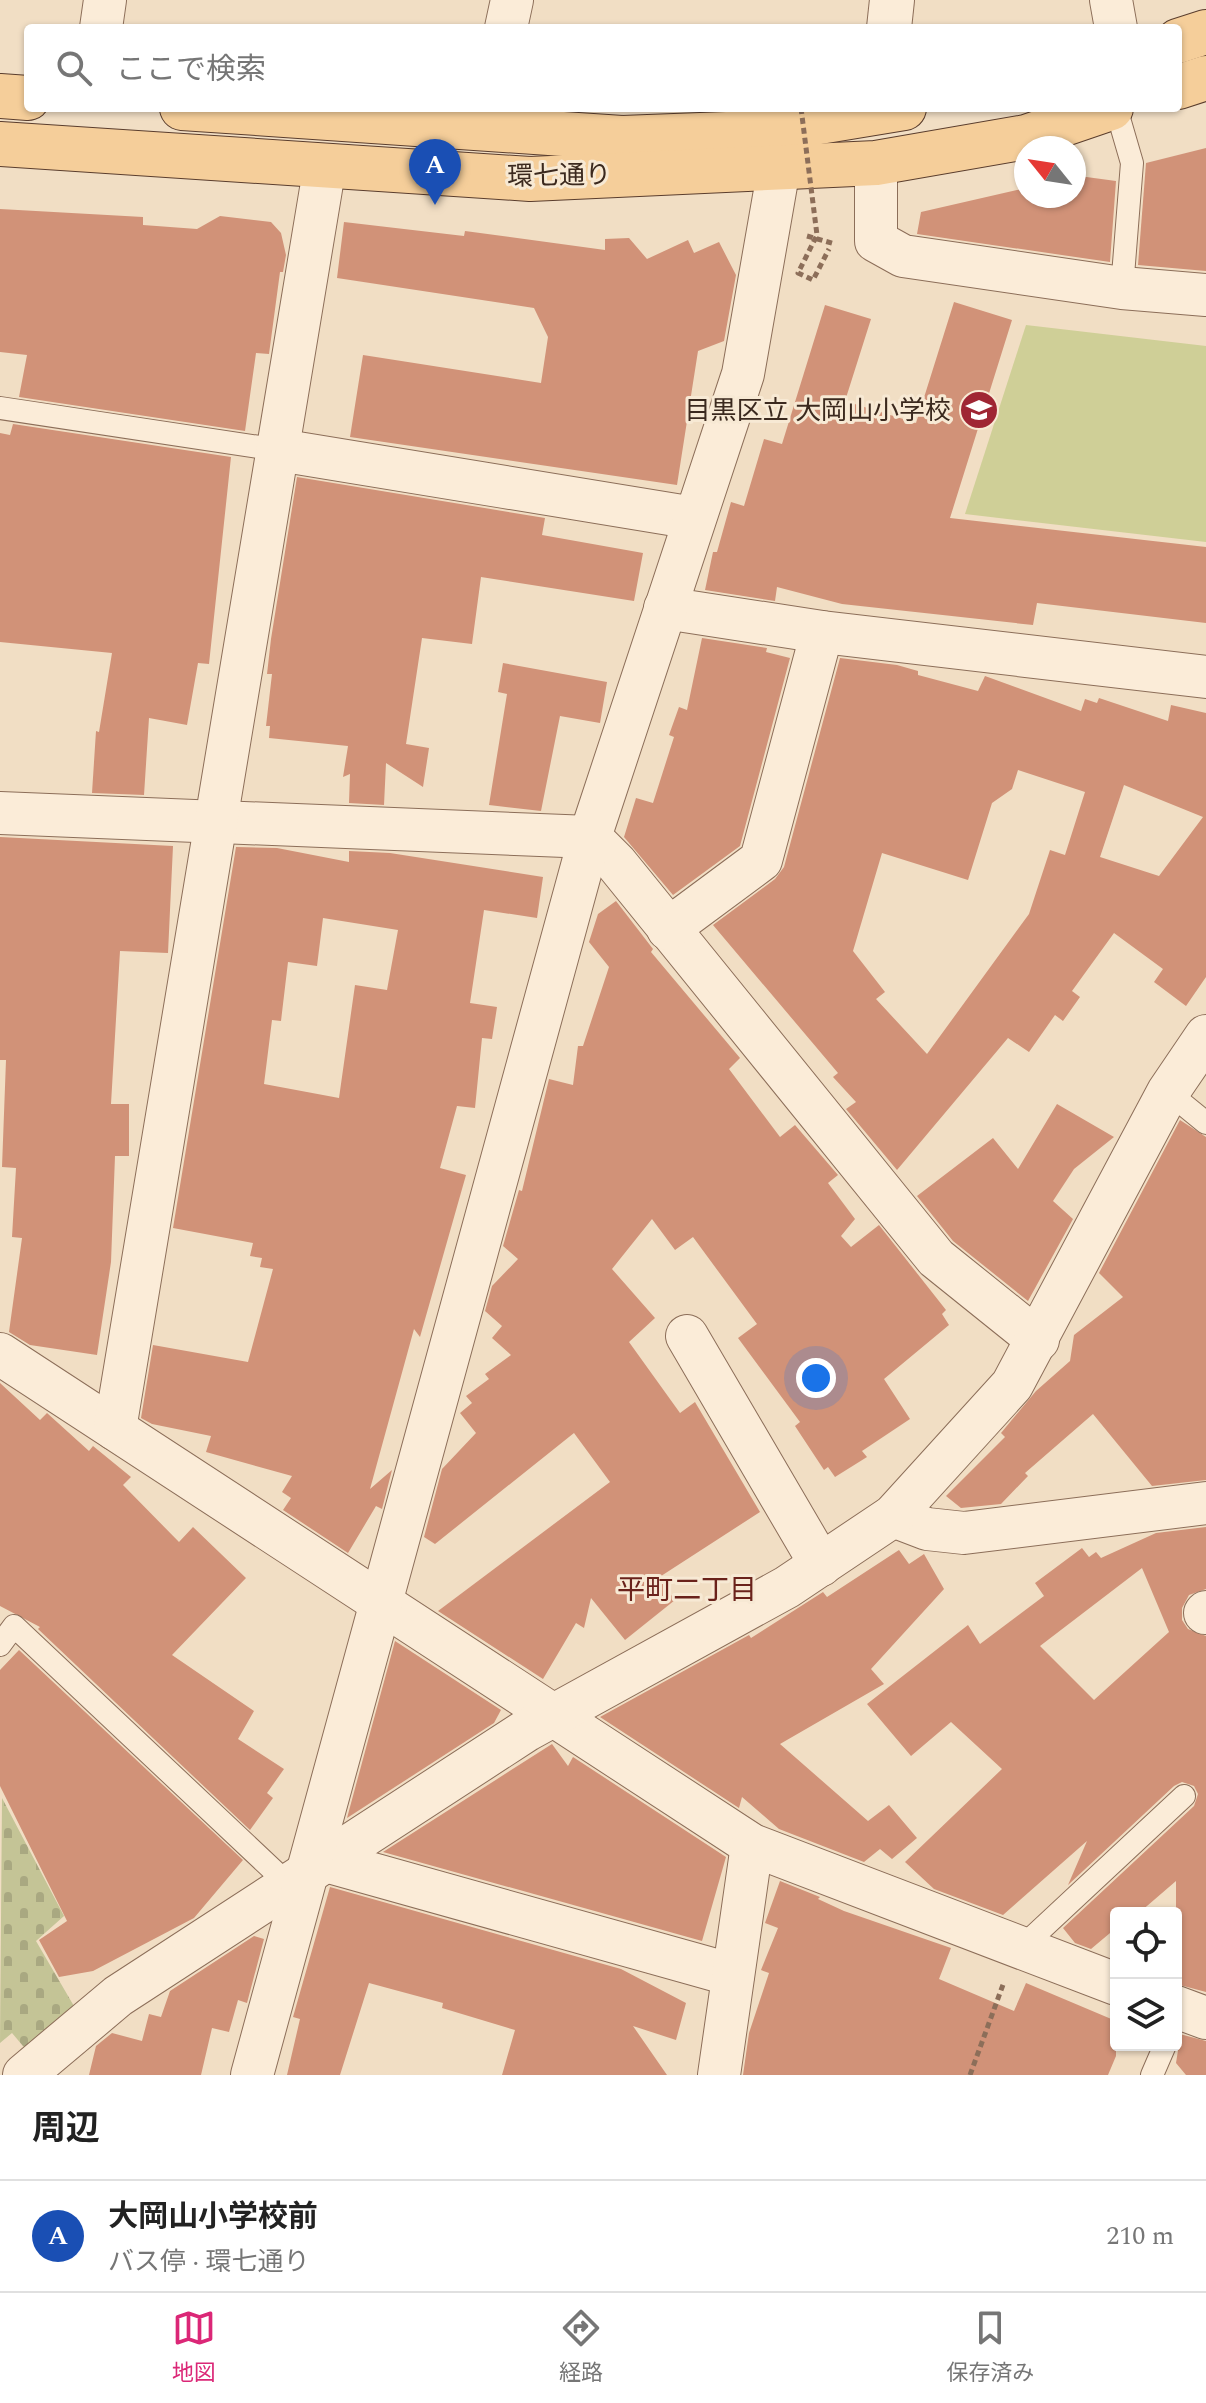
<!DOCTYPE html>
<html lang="ja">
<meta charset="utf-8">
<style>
body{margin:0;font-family:Spectral,"Noto Sans JP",serif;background:#f6f6f6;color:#222}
.controls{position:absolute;right:24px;bottom:24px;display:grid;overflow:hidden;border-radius:8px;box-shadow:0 2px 6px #0004}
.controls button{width:72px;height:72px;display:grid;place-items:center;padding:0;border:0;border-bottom:2px solid #e0e0e0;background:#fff;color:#222;font:40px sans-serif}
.compass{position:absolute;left:1014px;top:136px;width:72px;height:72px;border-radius:50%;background:#fff;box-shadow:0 2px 6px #0004;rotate:300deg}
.you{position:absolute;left:816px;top:1378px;width:28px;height:28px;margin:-20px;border:6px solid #fff;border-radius:50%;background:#1a73e8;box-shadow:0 0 0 12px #1a73e833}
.badge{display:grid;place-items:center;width:52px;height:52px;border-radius:50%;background:#db2777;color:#fff;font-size:26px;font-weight:700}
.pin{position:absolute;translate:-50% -66px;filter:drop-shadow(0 2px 4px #0008)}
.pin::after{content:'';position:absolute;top:42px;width:28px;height:24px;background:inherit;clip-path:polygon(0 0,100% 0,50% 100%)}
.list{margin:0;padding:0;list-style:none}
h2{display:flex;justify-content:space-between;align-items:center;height:104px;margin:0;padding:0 32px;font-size:34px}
h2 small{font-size:26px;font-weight:400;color:#767676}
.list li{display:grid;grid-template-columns:52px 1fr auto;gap:24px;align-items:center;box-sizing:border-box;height:112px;padding:0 32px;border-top:2px solid #e0e0e0}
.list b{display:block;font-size:30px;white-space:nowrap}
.list p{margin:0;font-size:26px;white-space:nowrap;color:#767676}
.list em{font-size:26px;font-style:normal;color:#767676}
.icon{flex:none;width:44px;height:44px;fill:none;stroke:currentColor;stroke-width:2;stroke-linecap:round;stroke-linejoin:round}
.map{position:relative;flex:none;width:1206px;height:2075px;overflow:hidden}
.search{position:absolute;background:#fff;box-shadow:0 2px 6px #0004;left:24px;right:24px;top:24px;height:88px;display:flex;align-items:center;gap:20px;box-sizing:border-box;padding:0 28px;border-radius:8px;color:#767676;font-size:30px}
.sheet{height:216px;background:#fff}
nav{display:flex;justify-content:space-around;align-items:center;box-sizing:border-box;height:112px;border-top:2px solid #e0e0e0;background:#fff;font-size:22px;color:#767676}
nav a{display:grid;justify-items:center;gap:4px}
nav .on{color:#db2777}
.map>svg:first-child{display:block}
</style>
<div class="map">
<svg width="1206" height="2075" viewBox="0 0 1206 2075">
<defs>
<pattern id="cemetery-stones" width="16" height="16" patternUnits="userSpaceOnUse" patternTransform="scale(2)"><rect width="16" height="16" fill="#c4c496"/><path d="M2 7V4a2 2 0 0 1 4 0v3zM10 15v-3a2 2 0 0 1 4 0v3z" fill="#a9a881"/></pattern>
</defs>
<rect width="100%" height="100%" fill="#f1dec4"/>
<path fill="url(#cemetery-stones)" d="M2 1798 64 1916 36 1941 78 2013 28 2052 12 2033 0 2043Z"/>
<path fill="#cfcf97" d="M1026 325 1206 346V542L965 514Z"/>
<g fill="#d19278" fill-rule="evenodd">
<path d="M1206 148V271L1138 265 1146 163Z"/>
<path d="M1079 176 1116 181 1110 262 917 234 921 212 1026 188V196H1074V182L1078 183Z"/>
<path d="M0 209 143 217V225L197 229 220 216 271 222 281 233 286 255 283 272H280L269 354 256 353 245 431 19 397 27 355 0 352Z"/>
<path d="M344 222 464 236 465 231 605 250V239L629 238 647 259 688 240 694 253 719 242 736 275 724 341 698 351 677 485 350 437 363 355 541 383 548 337 534 308 337 278Z"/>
<path d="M954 302 1012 320 950 518 1206 547V623L1037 603 1033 625 842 604 777 587 775 601 705 590 713 552H717L731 502 744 506 764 439 782 444 825 305 871 319 845 401 916 423Z"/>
<path d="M13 424 231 457 209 664 198 663 187 725 149 718 144 795 92 793 96 731 99 732 112 653 0 642V433L10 435Z"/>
<path d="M297 477 545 518 542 535 643 553 634 601 481 577 472 644 422 638 406 744 429 748 423 787 386 763 384 805 349 803 350 774 343 777 348 746 269 738 270 726H266L272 674H267L271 639Z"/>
<path d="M702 638 767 648 766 652 790 658 740 846 673 895 624 837 636 798 653 803 674 737 669 735 679 707 687 710Z"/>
<path d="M840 658 897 665 918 671V675L978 691 985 676 1081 711 1085 699 1097 703 1099 698 1168 721 1171 705 1206 713V977L1186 1006 1154 982 1163 969 1114 933 1072 991 1080 997 1063 1021 1055 1015 1029 1052 1008 1038 897 1170 846 1109 856 1102 833 1077 838 1073 713 925 775 879 784 867ZM1018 770 1085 792 1065 855 1050 850 1029 914 927 1054 876 999 885 992 853 951 882 853 968 880 992 803 1012 789ZM1124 785 1203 817 1159 876 1100 857Z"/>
<path d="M503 663 607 682 600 723 560 716 541 811 489 805 507 694 498 692Z"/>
<path d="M0 837 173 846 168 953 120 951 111 1104H129V1156H115L111 1262 97 1355 30 1345 9 1332 22 1238 12 1237 16 1168 2 1167 6 1060H0Z"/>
<path d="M236 847 277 848 349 862V851L390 853 543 877 537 918 484 910 470 1003 497 1007 492 1039 482 1038 475 1108 457 1106 440 1168 466 1175 420 1337 414 1329 370 1489 392 1470 382 1509 376 1506 348 1553 283 1510 291 1498 282 1492 292 1476 206 1452 211 1436 152 1424 141 1418 153 1345 248 1362 273 1269 260 1267 262 1258 250 1256 253 1243 173 1228ZM323 918 398 930 387 990 355 985 339 1098 264 1084 272 1020 281 1021 288 962 317 966Z"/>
<path d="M616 901 653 949 651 952 740 1058 729 1069 780 1137 795 1125 838 1175 828 1183 855 1219 841 1236 851 1247 879 1225 946 1310 942 1314 949 1325 884 1379 910 1419 862 1451 867 1457 835 1477 828 1467 824 1470 795 1426 800 1422 738 1338 757 1324 693 1237 675 1250 652 1219 612 1269 655 1318 629 1342 680 1413 695 1402 760 1512 658 1578 675 1600 625 1640 591 1598 584 1628 576 1623 543 1679 438 1611 610 1482 574 1433 435 1544 424 1537 442 1469 476 1433 460 1413 472 1403 466 1396 489 1379 485 1374 511 1355 492 1338 502 1326 485 1311 492 1286 518 1259 503 1246 519 1190 522 1191 549 1079 573 1085 578 1046H583L609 967 589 942 598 914Z"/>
<path d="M1057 1104 1114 1137 1074 1169 1053 1201 1073 1219 1028 1301 953 1241 917 1196 993 1138 1018 1169Z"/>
<path d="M1180 1120 1206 1137V1480L1152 1486 1093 1414 1025 1473 1028 1476 1001 1504 961 1508 946 1496 1005 1437 1001 1433 1036 1391 1070 1361 1074 1335 1123 1297 1099 1273Z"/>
<path d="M0 1383 40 1420 47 1413 89 1451 93 1446 131 1477 123 1485 179 1542 193 1527 246 1578 172 1655 254 1711 238 1739 284 1769 267 1793 273 1798 250 1830 38 1629 40 1627 0 1606Z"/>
<path d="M1206 1527V1589L1189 1595 1182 1608V1620L1188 1629 1206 1636V1992L1176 1984V1881L1140 1912 1138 1909 1133 1913H1116V1928L1091 1949 1075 1943 1063 1928 1194 1806 1198 1794 1194 1786 1182 1782 1174 1786 1068 1885 1087 1841 1003 1915 934 1889 905 1862 1002 1769 951 1722 911 1756 867 1704 968 1625 980 1644 1044 1596 1035 1583 1082 1548 1089 1557 1096 1552 1101 1558 1156 1533ZM1142 1568 1169 1632 1094 1700 1040 1646Z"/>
<path d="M899 1550 909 1564 924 1554 944 1589 871 1669 884 1684 780 1744 868 1821 889 1805 917 1838 892 1859 880 1849 864 1862 779 1829 742 1797 739 1808 600 1717 749 1635 751 1638 823 1592 827 1597Z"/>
<path d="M395 1641 501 1710 494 1723 347 1818Z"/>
<path d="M19 1650 243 1860 194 1918 93 1971 59 1977 39 1940 67 1921 0 1786V1670Z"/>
<path d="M552 1744 568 1766 573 1757 726 1857 702 1941 383 1852Z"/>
<path d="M780 1881 820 1897 818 1899 844 1911 951 1948 939 1979 1014 2011 1026 1983 1116 2021V2056L1108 2075H743L749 2033 769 1973 761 1970 778 1928 765 1923Z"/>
<path d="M330 1887 621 1969 686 2003 676 2040 633 2026 667 2075H502L515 2030 442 2008 443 2003 369 1983 340 2075H287L300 2019 293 2017Z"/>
<path d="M254 1936 264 1939 247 2003 238 2000 229 2032 212 2028 201 2075H89L96 2046 112 2033 142 2041 149 2014 161 2017 170 1991Z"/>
<path d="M1176 2033 1206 2041V2075H1186L1176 2063 1179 2044Z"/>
</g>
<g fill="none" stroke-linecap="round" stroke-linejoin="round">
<defs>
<g id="service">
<path d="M1116 108 1132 163 1122 288"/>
<path d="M0 408 279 450"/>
<path d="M1168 1092 1206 1123"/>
<path d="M0 1645 14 1626 289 1885"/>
<path d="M1021 1948 1184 1796"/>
<path d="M1152 2075 1165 2045"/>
</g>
<g id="minor">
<path d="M1111 0 1116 28"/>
<path d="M101 28 105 0"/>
<path d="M506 28 512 0"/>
<path d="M876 163V241L903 256 1122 288 1206 295"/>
<path d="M279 450 694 518"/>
<path d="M665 608 822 632 1206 677"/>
<path d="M0 813 590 837 616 863 936 1258 1038 1340"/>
<path d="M668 929 761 860 822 632"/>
<path d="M687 1336 821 1565"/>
<path d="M0 1354 752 1845 1116 1984"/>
<path d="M115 1429 325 165"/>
<path d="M893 1516 927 1529 964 1533 1206 1503"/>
<path d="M1205 1613 1206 1612"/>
<path d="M326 1861 733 1975"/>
<path d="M1176 2007 1206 2018"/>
<path d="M24 2075 118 1996 527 1730 787 1587 893 1516 1012 1385 1168 1092 1206 1036"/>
<path d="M252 2075 590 837 743 374 779 168"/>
<path d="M719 2075 752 1845"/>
</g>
<path id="tertiary" d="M889 28 892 0"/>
<g id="primary">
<path d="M1178 41 1206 32"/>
<path d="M1178 87 1206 78"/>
<path d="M0 96 28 98"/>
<path d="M182 108 622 138 753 133 904 108"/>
<path d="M0 144 530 179 876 163 1026 137 1111 108"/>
</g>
</defs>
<use href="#service" stroke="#8c6e59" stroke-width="24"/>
<use href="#minor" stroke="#8c6e59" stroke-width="44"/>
<use href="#tertiary" stroke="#8c6e59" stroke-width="46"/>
<use href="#primary" stroke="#5a3d2d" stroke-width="46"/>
<g stroke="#8c6e59" stroke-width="5" stroke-dasharray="6 4" stroke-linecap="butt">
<path d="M807 236 835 244"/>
<path d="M970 2075 1004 1982"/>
</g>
<use href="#service" stroke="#fbecd8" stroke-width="22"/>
<use href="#minor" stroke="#fbecd8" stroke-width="42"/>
<use href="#tertiary" stroke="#fbecd8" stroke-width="44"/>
<use href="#primary" stroke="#f5ce9a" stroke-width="44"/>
<path stroke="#8c6e59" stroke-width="5" stroke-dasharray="6 4" stroke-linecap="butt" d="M801 108 817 235 798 273 813 280 829 249"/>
</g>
<defs>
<symbol id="school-disc" viewBox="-11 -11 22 22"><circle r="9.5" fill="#9f2634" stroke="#f7e9d4"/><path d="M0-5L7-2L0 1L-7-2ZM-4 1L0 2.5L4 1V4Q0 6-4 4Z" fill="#fff"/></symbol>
</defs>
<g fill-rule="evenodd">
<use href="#school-disc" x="957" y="388" width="44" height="44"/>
</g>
<g text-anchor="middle" stroke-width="6" stroke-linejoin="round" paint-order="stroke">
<g font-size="26" fill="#3b291e" stroke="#f7e9d4">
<text transform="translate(559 175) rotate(-1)" y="9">環七通り</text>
</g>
<g font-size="26" fill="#3b291e" stroke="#f7e9d4" text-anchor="end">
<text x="951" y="419">目黒区立 大岡山小学校</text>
</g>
<g font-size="28" fill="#6a221b" stroke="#f7e9d4">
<text x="687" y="1599">平町二丁目</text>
</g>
</g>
</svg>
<div class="controls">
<button><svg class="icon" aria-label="locate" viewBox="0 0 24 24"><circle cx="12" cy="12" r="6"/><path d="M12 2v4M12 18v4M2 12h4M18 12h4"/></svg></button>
<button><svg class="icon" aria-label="layers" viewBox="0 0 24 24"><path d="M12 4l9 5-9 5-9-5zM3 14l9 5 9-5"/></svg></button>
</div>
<svg class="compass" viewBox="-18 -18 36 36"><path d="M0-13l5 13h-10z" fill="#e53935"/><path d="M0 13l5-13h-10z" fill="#767676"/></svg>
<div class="you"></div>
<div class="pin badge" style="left:435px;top:205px;background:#1a4fb4">A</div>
<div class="search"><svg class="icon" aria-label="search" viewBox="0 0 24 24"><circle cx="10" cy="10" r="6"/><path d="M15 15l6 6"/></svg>ここで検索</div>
</div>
<section class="sheet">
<h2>周辺<small></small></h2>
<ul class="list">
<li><span class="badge" style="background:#1a4fb4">A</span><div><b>大岡山小学校前</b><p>バス停 · 環七通り</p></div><em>210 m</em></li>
</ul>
</section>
<nav>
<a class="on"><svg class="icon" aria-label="map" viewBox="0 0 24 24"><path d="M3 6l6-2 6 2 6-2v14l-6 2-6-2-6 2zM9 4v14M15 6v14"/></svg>地図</a>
<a><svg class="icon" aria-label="directions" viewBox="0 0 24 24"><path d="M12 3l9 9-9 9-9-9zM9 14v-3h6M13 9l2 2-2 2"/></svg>経路</a>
<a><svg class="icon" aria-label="saved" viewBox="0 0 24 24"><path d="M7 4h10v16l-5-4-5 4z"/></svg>保存済み</a>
</nav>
